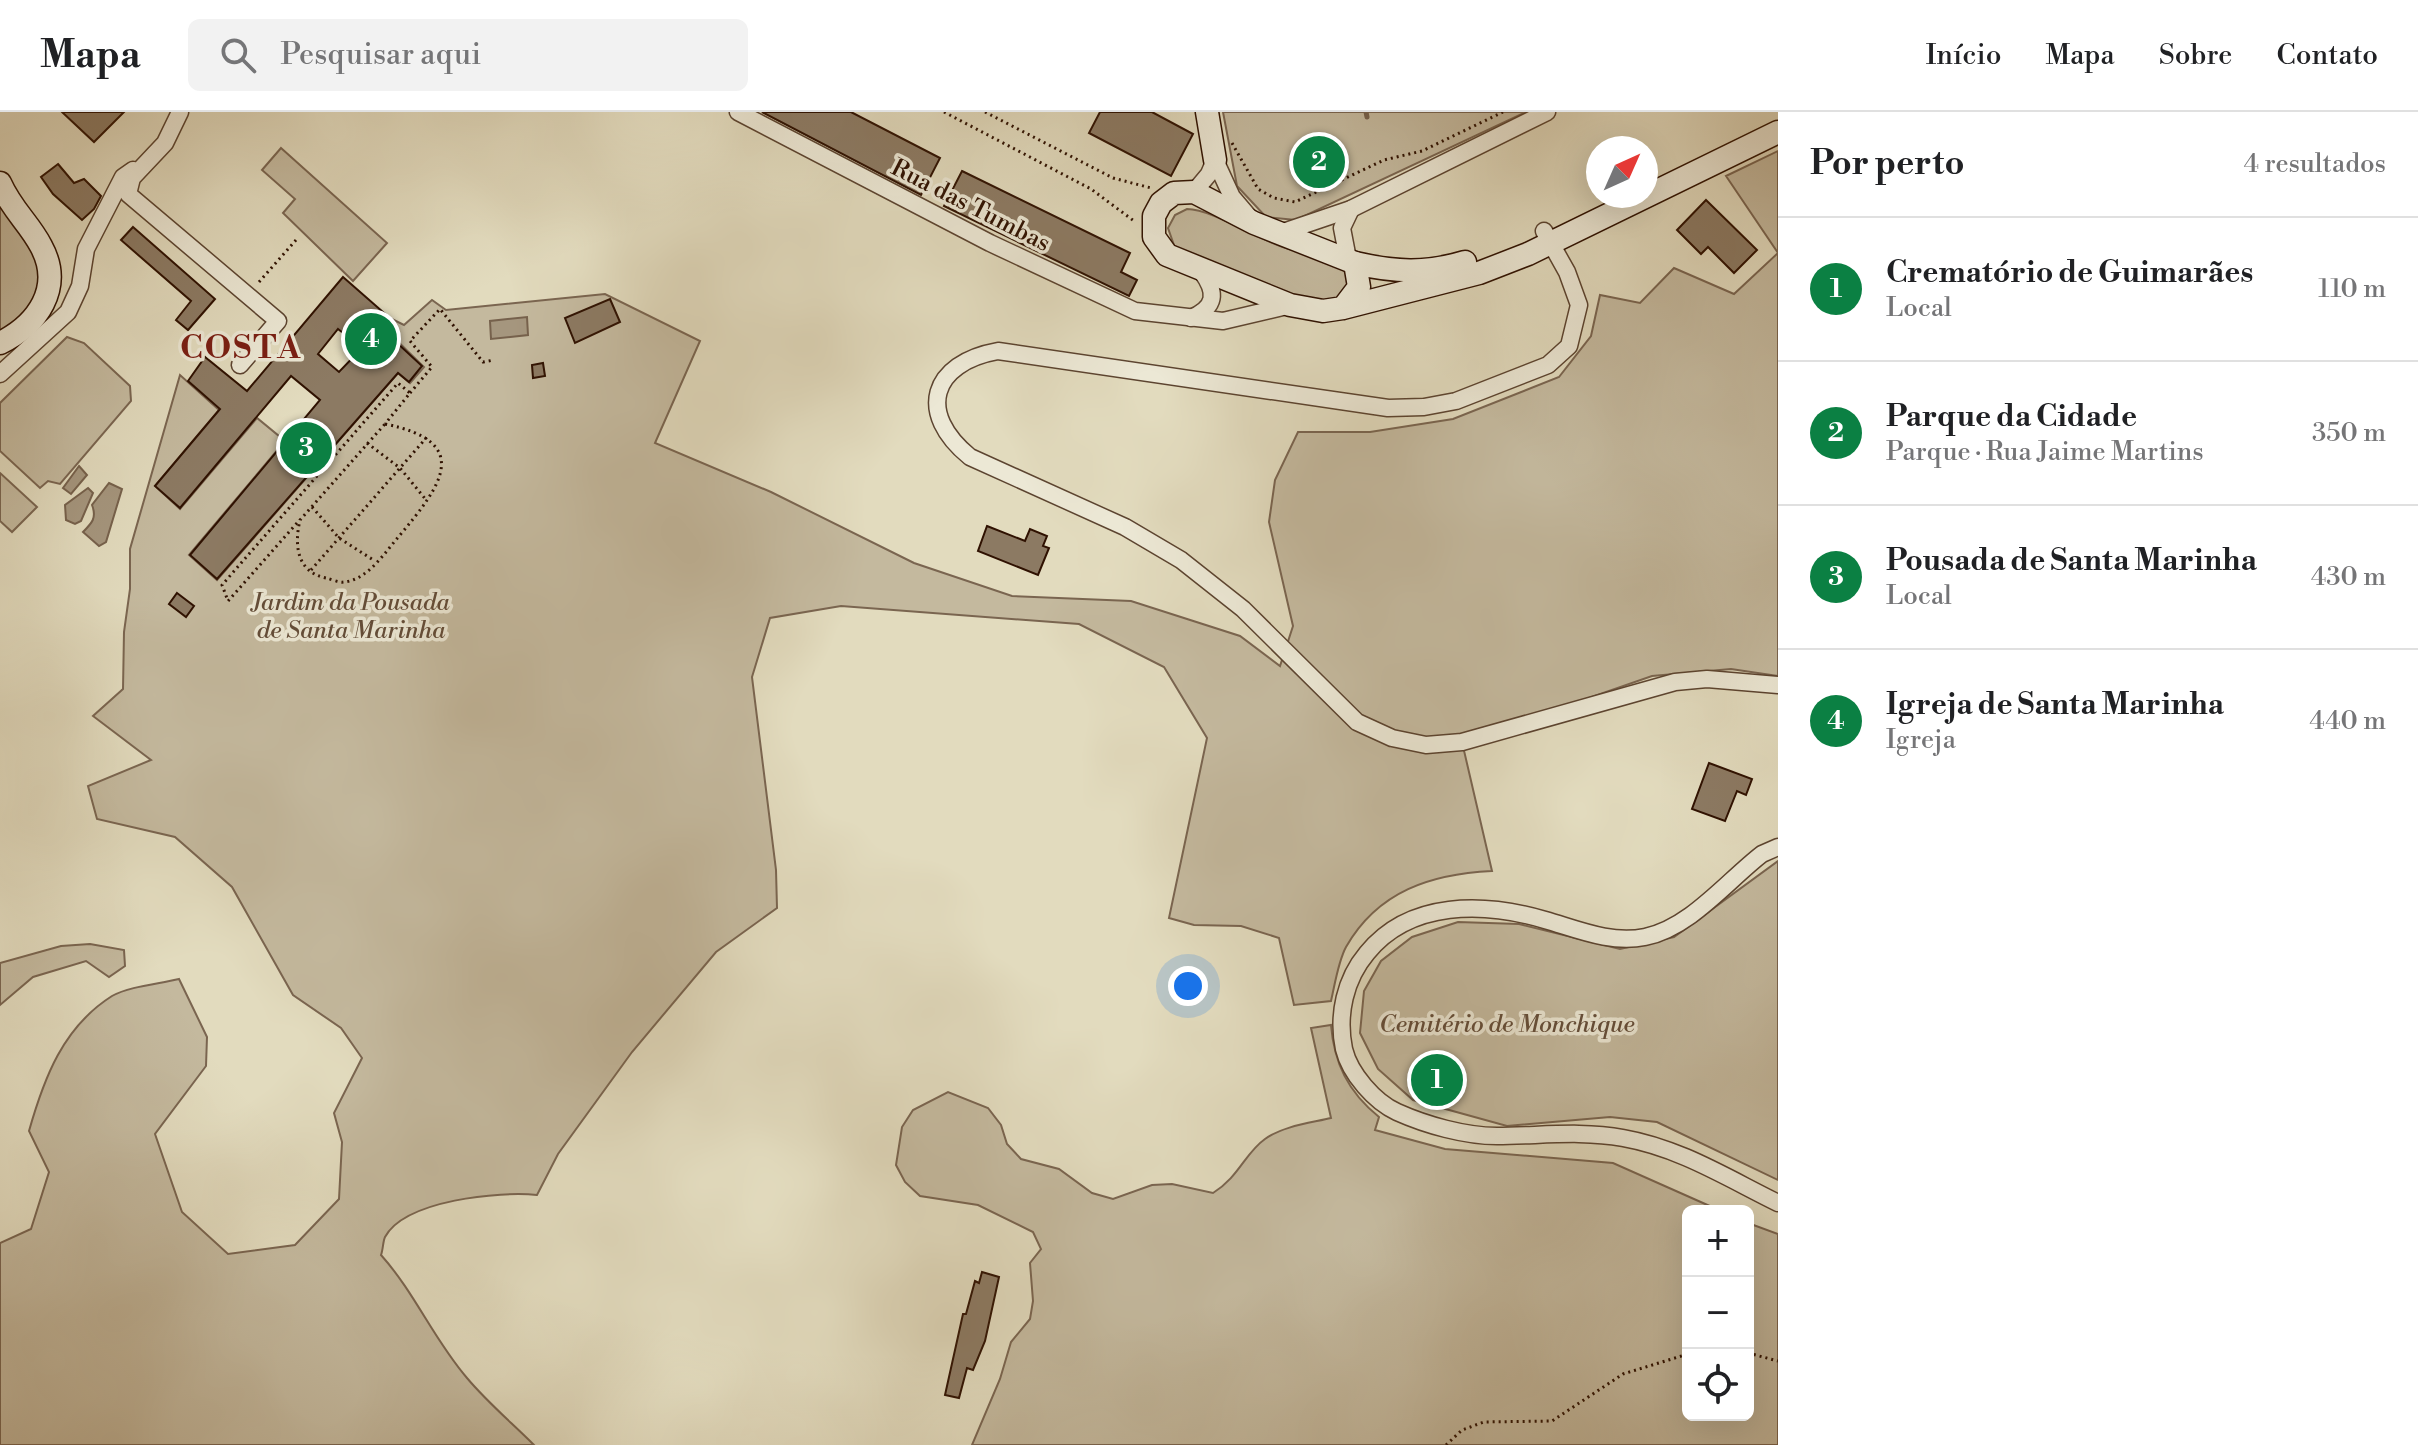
<!DOCTYPE html>
<html lang="pt">
<meta charset="utf-8">
<style>
body{margin:0;font-family:"Libre Bodoni",serif;background:#f2f2f2;color:#202124}
.controls{position:absolute;right:24px;bottom:24px;display:grid;overflow:hidden;border-radius:12px;box-shadow:0 8px 32px #0002}
.controls button{width:72px;height:72px;display:grid;place-items:center;padding:0;border:0;border-bottom:2px solid #e0e0e0;background:#fff;color:#202124;font:40px sans-serif}
.compass{position:absolute;left:1586px;top:24px;width:72px;height:72px;border-radius:50%;background:#fff;box-shadow:0 8px 32px #0002;rotate:45deg}
.you{position:absolute;left:1188px;top:874px;width:28px;height:28px;margin:-20px;border:6px solid #fff;border-radius:50%;background:#1a73e8;box-shadow:0 0 0 12px #1a73e833}
.badge{display:grid;place-items:center;width:52px;height:52px;border-radius:50%;background:#0b8043;color:#fff;font-size:26px;font-weight:700}
.pin{position:absolute;translate:-50% -50%;border:4px solid #fff;box-shadow:0 2px 8px #0006}
.list{margin:0;padding:0;list-style:none}
h2{display:flex;justify-content:space-between;align-items:center;height:104px;margin:0;padding:0 32px;font-size:34px}
h2 small{font-size:26px;font-weight:400;color:#757577}
.list li{display:grid;grid-template-columns:52px 1fr auto;gap:24px;align-items:center;box-sizing:border-box;height:144px;padding:0 32px;border-top:2px solid #e0e0e0}
.list b{display:block;font-size:30px;white-space:nowrap}
.list p{margin:0;font-size:26px;white-space:nowrap;color:#757577}
.list em{font-size:26px;font-style:normal;color:#757577}
.icon{flex:none;width:44px;height:44px;fill:none;stroke:currentColor;stroke-width:2;stroke-linecap:round;stroke-linejoin:round}
.map{position:relative;flex:none;width:1778px;height:1333px;overflow:hidden}
header{display:flex;align-items:center;gap:48px;box-sizing:border-box;height:112px;padding:0 40px;background:#fff;border-bottom:2px solid #e0e0e0}
header strong{font-size:38px}
nav{display:flex;gap:44px;margin-inline-start:auto;font-size:28px}
.search{width:560px;height:72px;background:#f2f2f2;display:flex;align-items:center;gap:20px;box-sizing:border-box;padding:0 28px;border-radius:12px;color:#757577;font-size:30px}
main{display:flex}
aside{flex:1;background:#fff}
.map>svg:first-child{display:block}
</style>
<header>
<strong>Mapa</strong>
<div class="search"><svg class="icon" aria-label="search" viewBox="0 0 24 24"><circle cx="10" cy="10" r="6"/><path d="M15 15l6 6"/></svg>Pesquisar aqui</div>
<nav><a>Início</a><a>Mapa</a><a>Sobre</a><a>Contato</a></nav>
</header>
<main>
<div class="map">
<svg width="1778" height="1333" viewBox="0 0 1778 1333">
<rect width="100%" height="100%" fill="#e2dbbe"/>
<filter id="stains"><feTurbulence type="fractalNoise" baseFrequency=".0025" numOctaves="4"/><feColorMatrix values="0 0 0 0 .2 0 0 0 0 .09 0 0 0 0 .02 0 0 0 .5 -.17"/></filter>
<radialGradient id="worn" r=".72"><stop offset=".6" stop-color="#630" stop-opacity="0"/><stop offset="1" stop-color="#630" stop-opacity=".3"/></radialGradient>
<g fill="#c4b99e" stroke="#7a6550" stroke-width="2">
<path d="M1223 0H1526L1296 108 1266 105 1237 74Z"/>
<path d="M281 36 387 131 353 169 283 101 295 87 262 58Z"/>
<path d="M1778 39V564L1731 557 1652 564 1462 630 1492 759C1431 762 1378 779 1346 835 1338 850 1335 872 1331 889L1294 893 1279 826 1241 814 1194 813 1169 806 1207 626 1164 555 1079 512 841 494 770 506 752 565 776 758 777 796 716 840 632 940 558 1042 537 1083C500 1079 405 1088 385 1125 383 1129 383 1138 381 1143 415 1181 434 1228 467 1266 487 1290 512 1311 534 1333H0V1131L31 1117 49 1060 29 1019C44 966 63 915 112 884 130 874 159 872 179 867L207 925 206 954 155 1022 182 1100 228 1142 295 1133 339 1087 342 1030 334 1001 362 946 341 916 293 883 232 775 175 725 97 707 88 674 151 648 93 604 123 577 124 520 130 477V437L180 263 219 298 155 374 180 397 257 306 285 329 189 443 217 468 398 261 410 271 424 255 385 217 392 207 404 213 432 188 446 198 605 182 700 229 655 331 771 380 914 451 1012 484 1131 489 1240 524 1280 554 1293 514 1269 410 1275 368 1298 320H1370L1453 307 1559 265 1591 224 1600 183 1640 191 1674 156 1734 182 1778 141 1726 64Z"/>
<path d="M0 87 39 146 38 193 0 225Z"/>
<path d="M1187 97C1211 97 1254 125 1280 134 1300 142 1336 143 1347 163V176L1333 192 1276 181 1175 136 1168 116 1175 103Z"/>
<path d="M67 225 84 231 130 274 131 289 60 372 48 369 40 376 0 339V291Z"/>
<path d="M0 361 37 395 12 420 0 409Z"/>
<path d="M1778 749V1068L1657 1010 1610 1005 1507 1014 1413 988 1378 957 1360 921 1364 879 1381 849 1412 825 1458 810 1519 812 1620 837 1674 825Z"/>
<path d="M90 832 124 838 125 854 109 865 86 849 33 865 0 893V851L61 834Z"/>
<path d="M1331 913C1334 951 1348 980 1379 1005L1375 1018 1445 1037 1613 1051 1721 1099H1688V1303H1748V1111L1778 1122V1333H972L1000 1267 1011 1230 1030 1207 1033 1189 1030 1151 1041 1137 1033 1120 978 1093 920 1084 905 1070 896 1053 902 1015 913 998 948 980 988 996 1001 1013 1007 1032 1021 1047 1059 1057 1092 1081 1113 1087 1152 1073 1172 1072 1213 1081C1239 1065 1245 1041 1265 1027 1283 1014 1310 1011 1331 1006L1311 916Z"/>
</g>
<g fill="#a5967e" stroke="#76614c" stroke-width="2">
<path d="M527 205 528 223 491 227 490 209Z"/>
<path d="M79 354 87 363 71 382 63 376Z"/>
<path d="M109 371 122 377 106 430 99 434 83 420C92 411 97 406 92 393Z"/>
<path d="M88 376 93 381 81 409 75 412 66 408 65 393Z"/>
</g>
<g fill="none" stroke-linecap="round" stroke-linejoin="round">
<path stroke="#76614c" stroke-width="5" d="M1366 0 1367 5"/>
</g>
<g fill="#8c7a63" stroke="#2f1101" stroke-width="2" fill-rule="evenodd">
<path d="M62 0H124L94 30Z"/>
<path d="M762 0H851L940 46 921 83Z"/>
<path d="M1100 0H1152L1193 22 1171 64 1089 21Z"/>
<path d="M58 52 74 71 84 67 101 84 94 97 82 108 53 82 41 65Z"/>
<path d="M962 59 1130 141 1121 160 1137 168 1129 184 944 94Z"/>
<path d="M1706 88 1757 138 1734 161 1708 135 1701 142 1677 118Z"/>
<path d="M133 115 215 187 188 218 176 208 191 189 121 128Z"/>
<path d="M343 165 391 207 382 217 422 254 409 270 398 261 217 467 190 443 320 288 291 264 180 396 155 374 220 297 188 269 205 245 247 279ZM338 217 362 236 339 260 318 242Z"/>
<path d="M610 187 620 210 575 231 565 206Z"/>
<path d="M543 251 545 264 533 266 532 253Z"/>
<path d="M987 414 1025 429 1030 417 1047 424 1043 434 1049 436 1038 463 978 439Z"/>
<path d="M177 481 194 494 186 505 169 492Z"/>
<path d="M1709 651 1752 667 1746 683 1737 679 1725 709 1692 697Z"/>
<path d="M1436 947 1457 972 1439 988 1417 964Z"/>
<path d="M982 1160 999 1165 985 1229 973 1258 967 1256 959 1286 945 1283 963 1202H966L975 1169 979 1171Z"/>
</g>
<g fill="none" stroke-linecap="round" stroke-linejoin="round">
<defs>
<g id="street">
<path d="M180 0 165 31 132 66 128 82 278 209 240 253"/>
<path d="M738 0 990 131 1135 199 1223 209 1287 194"/>
<path d="M1215 48 1232 85 1249 105"/>
<path d="M1194 80 1209 62 1215 48"/>
<path d="M1544 119 1567 160 1579 193 1569 234 1548 253 1456 289 1424 295 1388 296 998 239C931 251 916 301 970 345L1125 415 1181 448 1243 497 1357 610 1392 626 1426 633 1462 630 1675 570 1707 567 1778 573"/>
<path d="M1280 121 1351 97 1547 0"/>
<path d="M1348 147 1342 116 1351 97"/>
<path d="M1191 206C1216 195 1217 181 1202 160"/>
<path d="M0 262 68 200 80 174 86 137 123 65 133 58"/>
<path d="M1778 735 1762 742C1727 769 1690 816 1645 825 1610 832 1577 817 1545 808 1484 790 1410 788 1367 841 1345 867 1337 903 1344 937 1350 962 1375 990 1397 1000 1426 1013 1465 1024 1497 1024 1539 1024 1581 1018 1623 1026 1680 1036 1727 1066 1778 1091"/>
</g>
<g id="secondary">
<path d="M1207 0 1215 48"/>
<path d="M0 71C12 98 29 111 41 134 64 176 37 213 0 231"/>
<path d="M1355 151C1394 160 1426 162 1465 150"/>
<path d="M1343 196 1359 175 1355 151 1254 111 1194 80 1174 81 1161 91 1154 104V125L1167 143 1290 193 1323 199 1343 196 1479 161 1528 142 1778 20"/>
</g>
</defs>
<use href="#street" stroke="#5c4430" stroke-width="19"/>
<use href="#secondary" stroke="#2f1101" stroke-width="25"/>
<g stroke="#2f1101" stroke-width="3" stroke-dasharray="2 4" stroke-linecap="butt">
<path d="M944 0 1091 77 1134 109"/>
<path d="M985 0 1113 66 1151 76"/>
<path d="M1232 31 1258 77 1274 86 1295 90 1384 48 1422 39 1503 0"/>
<path d="M259 170 296 128"/>
<path d="M410 281 432 255 410 229 440 197 483 250 494 248"/>
<path d="M385 312C474 330 441 374 400 423 386 439 368 468 344 470 339 471 331 467 326 466 297 460 294 434 300 408Z"/>
<path d="M367 331 400 356 427 389"/>
<path d="M312 395 339 426 375 449"/>
<path d="M297 411 228 489 222 473 398 271 410 281 385 312"/>
<path d="M311 458 427 325"/>
<path d="M1748 1241 1778 1249"/>
<path d="M1446 1333 1462 1318 1484 1310 1552 1309 1623 1262 1688 1242"/>
</g>
<use href="#street" stroke="#ece8d5" stroke-width="16"/>
<use href="#secondary" stroke="#ece8d5" stroke-width="22"/>
</g>
<g text-anchor="middle" stroke-width="7" stroke-linejoin="round" paint-order="stroke">
<g font-size="24" fill="#2f1101" stroke="#ece8d5">
<text transform="translate(971 93) rotate(27)" y="8">Rua das Tumbas</text>
</g>
<g font-size="24" font-style="italic" fill="#634c38" stroke="#ece8d5">
<text x="351" y="498">Jardim da Pousada<tspan x="351" dy="28">de Santa Marinha</tspan></text>
<text x="1507" y="920">Cemitério de Monchique</text>
</g>
<g font-size="32" font-weight="bold" letter-spacing="2" fill="#7a1f14" stroke="#ece8d5">
<text x="241" y="246">COSTA</text>
</g>
</g>
<rect width="100%" height="100%" filter="url(#stains)"/>
<rect width="100%" height="100%" fill="url(#worn)"/>
</svg>
<div class="controls">
<button>+</button>
<button>−</button>
<button><svg class="icon" aria-label="locate" viewBox="0 0 24 24"><circle cx="12" cy="12" r="6"/><path d="M12 2v4M12 18v4M2 12h4M18 12h4"/></svg></button>
</div>
<svg class="compass" viewBox="-18 -18 36 36"><path d="M0-13l5 13h-10z" fill="#e53935"/><path d="M0 13l5-13h-10z" fill="#757577"/></svg>
<div class="you"></div>
<div class="pin badge" style="left:1437px;top:968px">1</div>
<div class="pin badge" style="left:1319px;top:50px">2</div>
<div class="pin badge" style="left:306px;top:336px">3</div>
<div class="pin badge" style="left:371px;top:227px">4</div>
</div>
<aside>
<h2>Por perto<small>4 resultados</small></h2>
<ul class="list">
<li><span class="badge">1</span><div><b>Crematório de Guimarães</b><p>Local</p></div><em>110 m</em></li>
<li><span class="badge">2</span><div><b>Parque da Cidade</b><p>Parque · Rua Jaime Martins</p></div><em>350 m</em></li>
<li><span class="badge">3</span><div><b>Pousada de Santa Marinha</b><p>Local</p></div><em>430 m</em></li>
<li><span class="badge">4</span><div><b>Igreja de Santa Marinha</b><p>Igreja</p></div><em>440 m</em></li>
</ul>
</aside>
</main>
